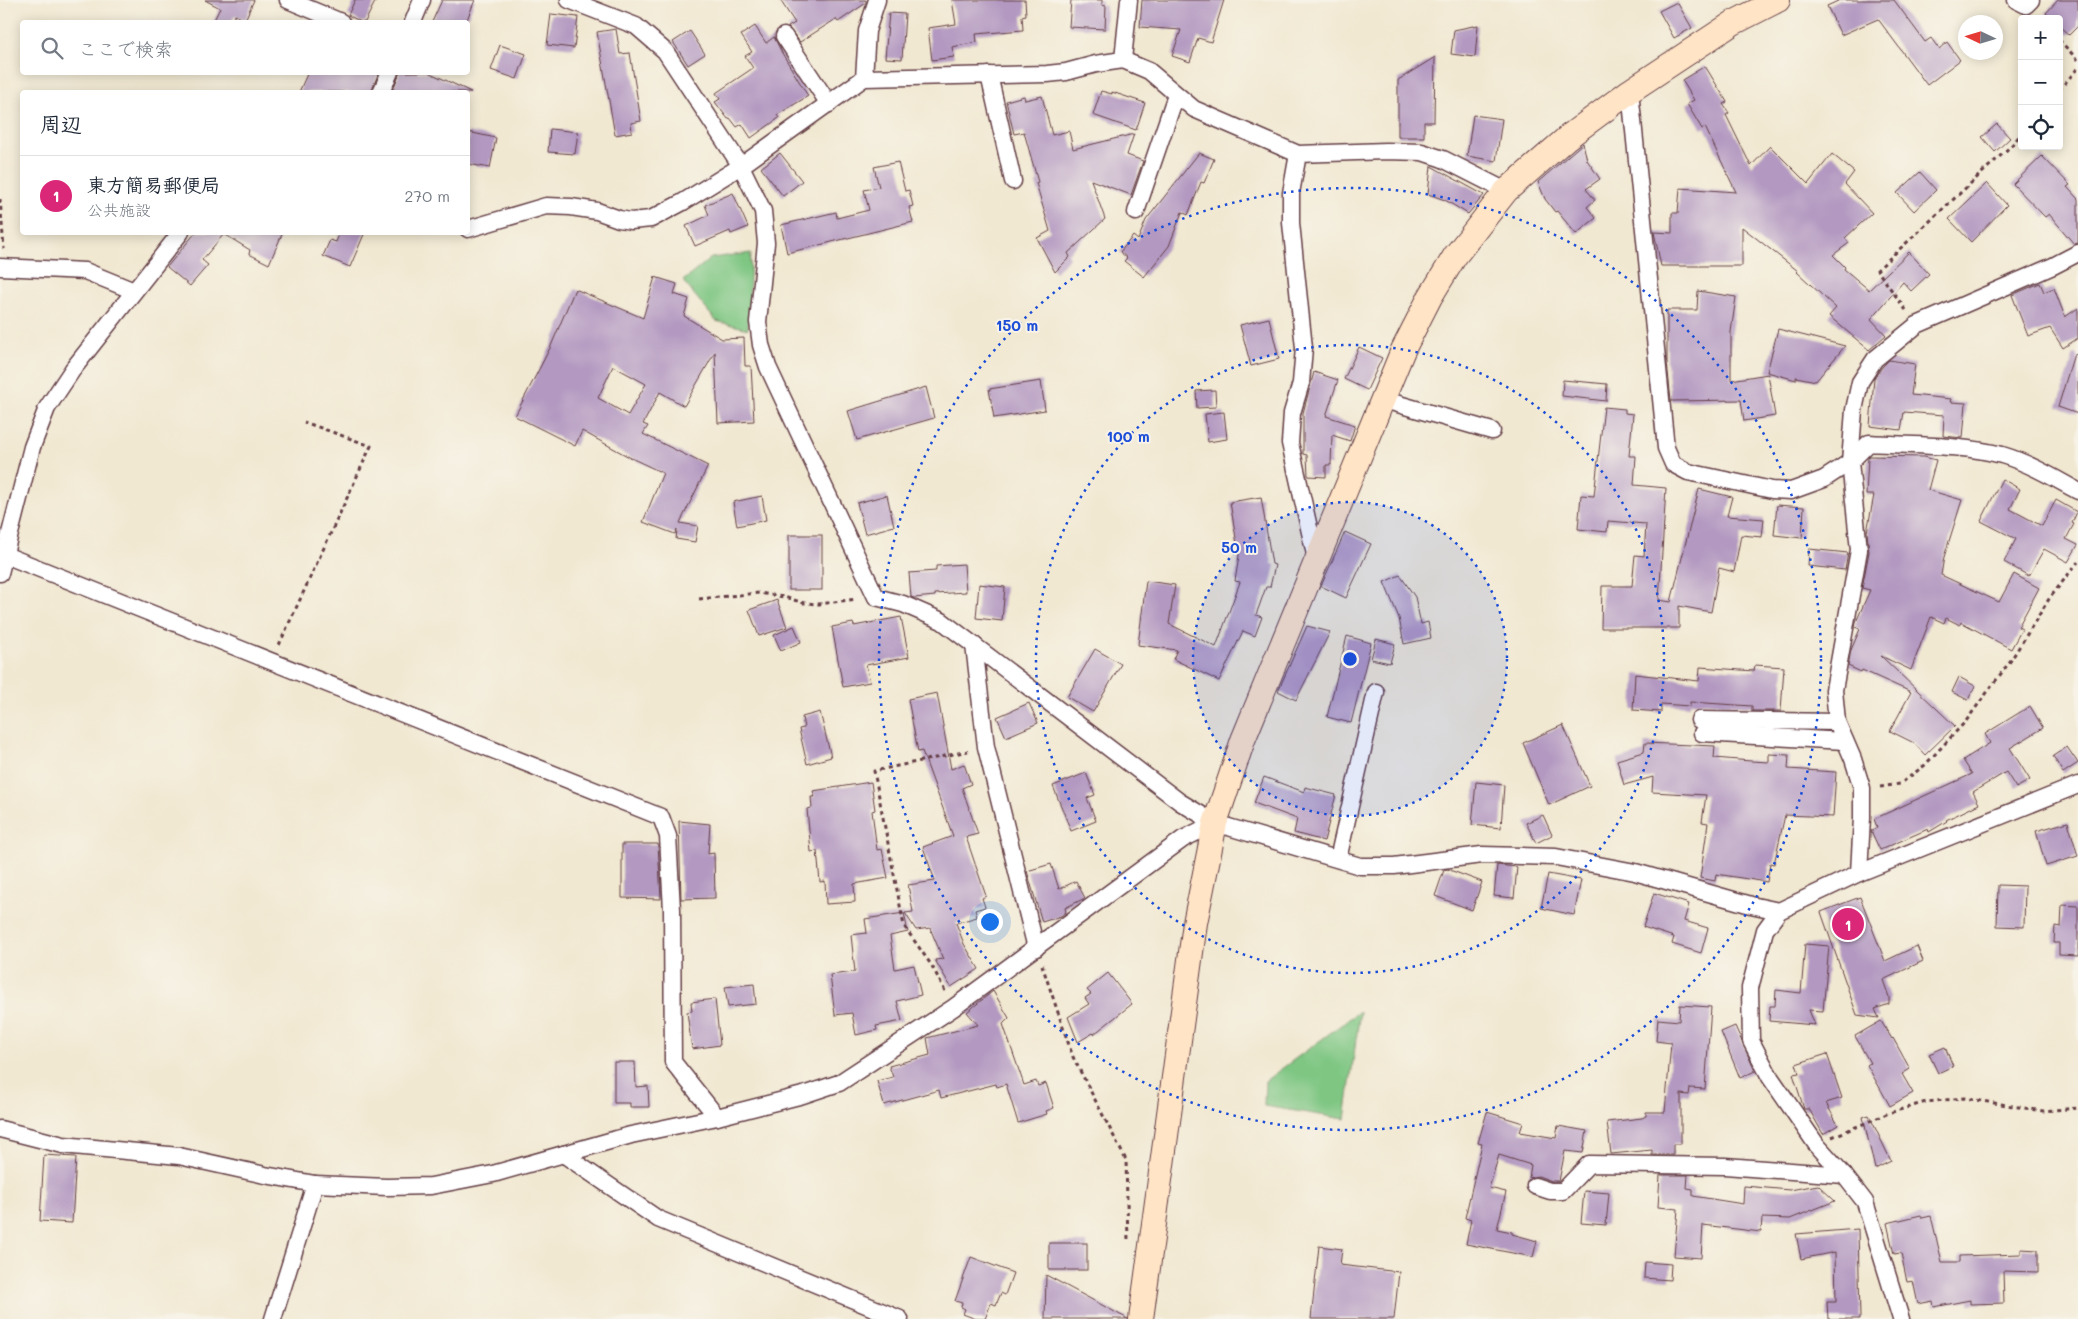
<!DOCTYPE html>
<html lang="ja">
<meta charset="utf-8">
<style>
body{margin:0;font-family:Mali,"Klee One",sans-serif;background:#f6f6f7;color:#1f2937}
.controls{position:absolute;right:15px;top:15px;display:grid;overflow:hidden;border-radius:5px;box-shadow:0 2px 12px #0003}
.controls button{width:45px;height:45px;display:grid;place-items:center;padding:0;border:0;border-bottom:1px solid #e0e1e3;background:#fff;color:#1f2937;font:25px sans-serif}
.compass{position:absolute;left:1958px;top:15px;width:45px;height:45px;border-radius:50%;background:#fff;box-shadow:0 2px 12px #0003;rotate:274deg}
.you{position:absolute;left:989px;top:921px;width:18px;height:18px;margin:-12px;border:4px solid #fff;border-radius:50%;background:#1a73e8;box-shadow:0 0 0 8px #1a73e833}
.badge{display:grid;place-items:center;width:32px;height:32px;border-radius:50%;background:#db2777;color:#fff;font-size:16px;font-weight:700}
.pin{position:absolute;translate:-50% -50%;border:2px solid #fff;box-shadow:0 1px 5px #0006}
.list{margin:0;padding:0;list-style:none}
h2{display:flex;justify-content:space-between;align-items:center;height:65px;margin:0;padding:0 20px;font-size:21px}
h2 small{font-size:16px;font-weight:400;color:#747a83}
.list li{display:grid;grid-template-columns:32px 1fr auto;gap:15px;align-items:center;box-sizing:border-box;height:80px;padding:0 20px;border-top:1px solid #e0e1e3}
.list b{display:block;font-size:19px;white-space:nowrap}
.list p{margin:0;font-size:16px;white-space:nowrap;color:#747a83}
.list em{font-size:16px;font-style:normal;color:#747a83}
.icon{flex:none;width:28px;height:28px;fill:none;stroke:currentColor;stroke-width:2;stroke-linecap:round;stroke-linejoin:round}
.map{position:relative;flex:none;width:2078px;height:1319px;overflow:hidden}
.search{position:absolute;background:#fff;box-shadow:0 2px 12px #0003;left:20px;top:20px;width:450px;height:55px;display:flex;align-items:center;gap:12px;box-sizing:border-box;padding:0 18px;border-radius:5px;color:#747a83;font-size:19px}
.panel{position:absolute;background:#fff;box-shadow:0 2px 12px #0003;left:20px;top:90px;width:450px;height:145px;border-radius:5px}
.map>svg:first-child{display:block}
</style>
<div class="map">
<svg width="2078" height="1319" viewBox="0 0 2078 1319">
<rect width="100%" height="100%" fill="#f7f3e8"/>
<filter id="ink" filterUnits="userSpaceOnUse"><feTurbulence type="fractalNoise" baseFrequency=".02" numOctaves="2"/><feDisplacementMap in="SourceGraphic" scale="10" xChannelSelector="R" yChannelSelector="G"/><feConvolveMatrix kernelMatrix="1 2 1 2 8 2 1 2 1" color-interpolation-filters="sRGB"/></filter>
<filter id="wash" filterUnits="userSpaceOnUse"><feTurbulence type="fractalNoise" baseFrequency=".0096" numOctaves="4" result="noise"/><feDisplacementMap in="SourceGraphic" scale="20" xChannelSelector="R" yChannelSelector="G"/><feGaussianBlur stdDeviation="1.12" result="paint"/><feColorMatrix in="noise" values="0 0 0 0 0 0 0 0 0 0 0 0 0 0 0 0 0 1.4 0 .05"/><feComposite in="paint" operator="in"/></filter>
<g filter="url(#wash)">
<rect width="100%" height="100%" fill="#f1e8d1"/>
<g fill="#7ec682" stroke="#647256">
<path d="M751 253 748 329 716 321 683 281 711 258Z"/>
<path d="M1360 1011 1345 1119 1264 1106 1265 1081Z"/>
</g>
<g id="blocks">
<g fill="#b399c1" fill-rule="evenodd">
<path d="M205 0H254L245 20 235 15 231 22H213L220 8Z"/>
<path d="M355 0H376L365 22H361L348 15Z"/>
<path d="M442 0H475L466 22H432Z"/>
<path d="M780 0H866V3L838 22 836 19 800 42 788 27 795 23Z"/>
<path d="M952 0H1025L1026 15 1022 16 1023 30 976 34 977 42 952 47 954 57 932 60 928 28 956 24Z"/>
<path d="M1071 0H1102V5L1106 6 1105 29 1069 27Z"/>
<path d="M1142 0H1224L1211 42 1198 38 1190 62 1172 56 1181 30 1140 27Z"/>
<path d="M1840 0H1894L1925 42 1931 38 1939 49 1947 42 1960 60 1927 85 1878 19 1841 35 1827 6Z"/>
<path d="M2058 0H2078V26L2069 35 2059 26V19H2052L2046 13Z"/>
<path d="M1677 2 1692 28 1674 38 1659 11Z"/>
<path d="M889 13 905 14 902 59 885 58Z"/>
<path d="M551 14 578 17 574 48 547 45Z"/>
<path d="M1478 25 1475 57 1451 54 1454 30Z"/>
<path d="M755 26 766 43 774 37 782 53 808 96 777 115 779 118 751 138 742 124 737 127 730 118 728 119 715 102 720 99 716 93 753 68 745 56 752 52 741 35Z"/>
<path d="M616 29 620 54 630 53 641 121 631 123 632 132 615 135 597 32Z"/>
<path d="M690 31 705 54 688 65 673 42Z"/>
<path d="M500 45 526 54 517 79 491 70Z"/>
<path d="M1435 57 1434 122H1424V137H1398V80Z"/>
<path d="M1705 66 1727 102 1723 104 1729 113 1726 115 1751 166 1770 146 1808 184 1832 154 1854 172 1845 184 1872 213 1845 238 1849 243 1833 255 1845 267 1844 269 1869 290 1909 252 1929 274 1911 291 1903 282 1871 319 1886 335 1869 350 1829 316 1836 308 1797 272 1798 271 1742 227V266H1661L1654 232 1672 233V213H1678L1680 188 1736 192 1705 127 1702 129 1687 104 1694 100 1682 80Z"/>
<path d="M308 72H379L371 92H299Z"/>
<path d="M400 72H428L471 92H392Z"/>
<path d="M1101 91 1112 94V92L1145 103 1136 130 1093 115Z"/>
<path d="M1024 96 1025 100 1042 96 1052 135 1069 131 1073 149 1134 134 1127 155 1143 161 1131 195 1091 180 1105 219 1068 253 1070 257 1055 272 1037 238 1050 231 1036 183 1038 182 1024 132 1014 134 1006 101Z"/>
<path d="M1473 115 1502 119 1496 161 1467 156Z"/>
<path d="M1997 124 2010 138 1995 152 1982 137Z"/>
<path d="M550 129 578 132 575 154 548 152Z"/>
<path d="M468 132 496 138 490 168 468 164Z"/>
<path d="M1583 143 1587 160 1600 179 1586 189 1595 200 1587 207 1596 218 1576 234 1557 211 1555 212 1545 199 1538 182Z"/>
<path d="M780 153 802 181 783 196 761 168Z"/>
<path d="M1199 153 1214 159 1204 183 1201 182 1188 215 1182 212 1169 246 1144 277 1124 261 1127 258 1120 252 1133 236 1138 240 1146 220Z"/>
<path d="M2042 156 2070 185 2067 187 2078 199V243L2074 244 2049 214 2045 217 2013 184Z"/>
<path d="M898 162 905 191 909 190 913 206 909 207 913 222 787 253 781 225 836 212 837 218 869 210 864 190 879 187 874 167Z"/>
<path d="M1431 166 1484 195 1468 214 1445 200 1428 194Z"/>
<path d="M1920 172 1936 190 1914 211 1897 193Z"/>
<path d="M1987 183 2007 205 1971 242 1949 219Z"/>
<path d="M733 193 748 227 731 234 730 231 695 246 686 226 709 215 705 205Z"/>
<path d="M196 232H283L269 264 249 254 250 250 224 234 202 260 208 265 190 286 167 267Z"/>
<path d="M340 232H365L350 267 323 256 330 240 336 242Z"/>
<path d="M655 277 677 284 674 294 689 299 684 316 722 339 744 338 745 366H751L754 421 718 423 715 352 684 406 660 392 643 424 648 426 643 434 708 466 680 523 698 526 695 542 676 539 677 530 675 534 643 522 663 473 631 458 582 431 575 446 515 416 551 346 575 289 643 318ZM613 366 646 384 628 415 598 398Z"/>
<path d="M2040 283 2044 292 2054 288 2065 317 2078 308V338L2063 348 2050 328 2028 336 2012 295Z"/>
<path d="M1698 291 1736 297 1731 332V380L1768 374 1775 416 1744 421 1741 400 1671 401 1667 362V310H1697Z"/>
<path d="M1269 318 1279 359 1251 366 1240 325Z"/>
<path d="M1778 329 1845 346 1816 381 1796 377V380L1767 372Z"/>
<path d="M1359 347 1382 358 1367 390 1344 379Z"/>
<path d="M2074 354 2078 355V414L2058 407Z"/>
<path d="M1889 360 1915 364 1911 395 1951 399 1950 402 1966 403 1963 438 1943 436 1944 415 1904 412 1901 430 1870 426 1874 378 1883 366Z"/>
<path d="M1314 372 1338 380 1326 416 1355 425 1350 441 1332 435 1331 465H1326V477L1308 476 1307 455 1303 454V413Z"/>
<path d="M1563 380 1607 384 1606 401 1562 396Z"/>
<path d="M1041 381 1045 410 994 418 989 389Z"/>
<path d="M926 387 934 418 857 440 848 411Z"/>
<path d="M1215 390 1216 407 1197 408 1196 391Z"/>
<path d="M1604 407 1625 409V413L1633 414 1629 456H1636L1634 485 1666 488 1659 600 1671 602 1699 489 1732 497 1727 516 1764 519 1762 537 1741 535 1734 572 1719 568 1711 612 1679 606V628H1601L1602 586H1632L1635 555 1644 556 1646 524 1608 521 1607 532 1578 529 1581 495 1594 496Z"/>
<path d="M1224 412 1227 439 1208 442 1205 414Z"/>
<path d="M1870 456 1924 457 1936 460 1928 490 1962 500 1944 557 1941 575 1999 602 2014 574 2039 588 2018 627 2022 629 2011 649 1961 622 1960 625 1946 618 1944 623 1931 617 1911 670 1881 656 1955 726 1925 755 1914 743 1890 731 1911 692 1862 670 1861 672 1848 666 1851 650 1860 629 1855 627 1856 622 1870 590 1862 588 1869 552 1867 532 1874 495H1866L1868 458Z"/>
<path d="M2002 479 2020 489 2010 509 2042 526 2056 500 2077 512 2072 523 2074 524 2066 539 2078 545 2068 562 2044 549 2029 576 2004 562 2016 539 1981 521Z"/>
<path d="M887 495 894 526 865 534 857 503Z"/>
<path d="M762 496 766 520 737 526 733 502Z"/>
<path d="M1261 497 1272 564 1275 565 1270 587H1266L1256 615 1262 617 1255 636 1243 631 1219 681 1173 659 1177 650 1138 645 1146 581 1175 585 1169 624 1216 647 1240 582 1235 581 1239 556 1230 502Z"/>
<path d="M1777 505 1804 507 1802 538 1774 535Z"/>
<path d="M1345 532 1371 544 1346 598 1321 586Z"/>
<rect x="789" y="535" width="33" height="55"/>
<path d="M1809 549 1848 553 1845 570 1808 566Z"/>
<path d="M964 564 966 592 935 594V596L914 598 911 597 909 573 936 571V566Z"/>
<path d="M1400 575 1415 597 1421 624 1428 622 1431 638 1404 644 1399 618 1384 582Z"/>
<path d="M979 584 1005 587 1002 621 976 618Z"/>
<path d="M777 600 787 627 759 636 749 610Z"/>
<path d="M901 617 909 657 866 665 870 682 843 687 832 627 853 623 854 626Z"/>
<path d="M794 626 801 642 781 651 774 635Z"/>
<path d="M1307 626 1330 632 1296 700 1278 691Z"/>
<path d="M1347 636 1371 643 1351 723 1327 717Z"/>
<path d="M1376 639 1395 644 1390 663 1371 659Z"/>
<path d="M1095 649 1121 664 1093 712 1067 697Z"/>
<path d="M1755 665 1784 667 1781 711H1752V706L1690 702V706L1661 704V712L1633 710 1635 674 1699 681 1700 667 1754 671Z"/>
<path d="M1959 677 1975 686 1968 700 1952 692Z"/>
<path d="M937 693 951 769 964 764 971 784 962 788 978 834 966 837 986 896 982 898 985 907 975 910 977 917 956 923 964 944 979 969 951 987 935 960 943 959 930 928 916 930 905 913 913 912 908 885 935 881 923 847 953 836 922 751 918 752 908 699Z"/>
<path d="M1029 703 1038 723 1006 737 997 717Z"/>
<path d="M2030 706 2043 728 2010 748 2030 780 2016 788 2006 772 1973 792 1979 804 1946 820 1947 821 1929 832 1928 829 1880 850 1871 831 1877 827 1874 819 1972 774 1963 760 1990 743 1985 734Z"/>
<path d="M820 712 831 757 807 764 799 729 804 728 802 717Z"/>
<path d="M1563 725 1590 786 1549 805 1523 743Z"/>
<path d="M1645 743 1715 746 1714 758 1751 761 1769 762V754L1789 755 1788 769 1836 772 1833 817 1785 815 1774 864 1770 863 1767 882 1716 874 1715 881 1700 878 1708 823 1702 822 1706 795 1652 792 1653 777 1624 785 1617 760 1644 752Z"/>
<path d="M2067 747 2078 763 2063 773 2053 756Z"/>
<path d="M1086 773 1095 795 1087 798 1096 821 1071 831 1053 786Z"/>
<path d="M1264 777 1304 792 1305 787 1336 795 1324 841 1294 833 1297 819 1254 803Z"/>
<path d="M871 782 875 810 872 811 877 850 882 849 888 878 854 884 855 902 826 904 825 881 820 882 817 851 811 852 807 809 812 808 811 797H815L813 791Z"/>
<path d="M1476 782 1504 785 1501 828 1472 825Z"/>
<path d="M1543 815 1552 835 1536 843 1526 823Z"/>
<path d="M679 821 710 824 708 854 714 853 715 898 681 899Z"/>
<path d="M2068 822 2078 856 2046 866 2036 831Z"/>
<path d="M622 844H658L661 899 622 898Z"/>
<path d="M1051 864 1059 889 1076 881 1085 898 1065 908 1066 912 1061 916 1042 922 1027 871Z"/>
<path d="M1497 865 1517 867 1514 898 1494 896Z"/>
<path d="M1447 869 1482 882 1472 910 1435 896 1444 870Z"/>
<path d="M1548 874 1581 880 1574 915 1541 908Z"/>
<path d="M1998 885 2025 886 2024 927 1997 926Z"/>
<path d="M1654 893 1689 904 1684 921 1708 928 1701 953 1672 944 1674 937 1643 927Z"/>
<path d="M1860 897 1885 961 1917 946 1923 961 1883 980 1889 997V1004L1875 1009 1879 1018 1857 1015 1821 912Z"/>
<path d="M2062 905 2078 906V956L2059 955V943H2054L2055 926 2061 927Z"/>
<path d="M904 913 908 932 890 936 895 969 914 965 921 995 897 1001 902 1021 876 1026 877 1030 856 1035 852 1013 835 1015 830 975 855 972 851 935 867 933 865 919Z"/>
<path d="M1805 944 1829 946 1823 1011 1809 1010 1815 1025 1769 1021 1770 1006H1775L1776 990 1801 993Z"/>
<path d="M1108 973 1132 1004 1094 1034 1093 1033 1078 1042 1068 1017 1089 1004 1085 998 1091 994 1087 990Z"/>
<path d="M754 984 756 1004 728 1007 725 987Z"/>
<path d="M993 991 1009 1018 1003 1024 1024 1085 1036 1081 1038 1086 1046 1083 1054 1108 1046 1111 1047 1114 1018 1123 1006 1084 997 1087 996 1084 941 1098 939 1090 884 1105 877 1081 893 1077 889 1066 930 1055 927 1038 978 1025 967 1012Z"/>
<path d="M715 999 720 1045 692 1049 687 1012 692 1011 691 1002Z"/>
<path d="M1680 1005 1711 1007 1705 1089 1690 1088 1689 1095 1681 1094V1144H1673V1155H1652V1150L1611 1154 1607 1122 1642 1118 1646 1116V1112H1665L1671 1043 1656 1041 1658 1019 1679 1021Z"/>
<path d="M1881 1021 1892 1039 1893 1038 1910 1069 1902 1074 1913 1093 1890 1106 1867 1065 1870 1063 1855 1036Z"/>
<path d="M1735 1026 1755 1071 1740 1078 1721 1032Z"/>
<path d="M1945 1047 1953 1066 1938 1073 1929 1054Z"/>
<path d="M1827 1054 1842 1098 1826 1103 1838 1125 1823 1134 1809 1109H1804L1793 1074 1799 1073 1796 1064Z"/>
<path d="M614 1062H635L636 1087 648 1086 649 1107H630V1103H614Z"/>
<path d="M1487 1112 1523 1123 1520 1132 1556 1138 1558 1126 1587 1131 1583 1153 1565 1151 1559 1181H1552L1538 1176 1529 1178 1531 1165 1499 1155 1489 1188 1506 1192 1497 1229 1512 1232V1234L1537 1241 1533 1257 1466 1244 1471 1220 1465 1218 1482 1144 1478 1143Z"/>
<path d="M1869 1115 1891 1161 1875 1169 1863 1117Z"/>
<path d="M44 1155 76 1157 72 1223 40 1221Z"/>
<path d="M1660 1175H1688L1687 1188 1693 1189V1196L1743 1204 1744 1186 1790 1190 1818 1185 1835 1201 1790 1219 1762 1218 1761 1232 1703 1225 1701 1258 1674 1256 1678 1209 1658 1207Z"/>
<path d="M1584 1191 1609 1193 1606 1225 1581 1223Z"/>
<path d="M1921 1215 1922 1218 1931 1216 1942 1262H1959V1256L2021 1254V1249L2038 1250V1272L2003 1271 2004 1303 1970 1304V1300L1934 1307 1933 1301 1918 1304 1913 1281 1907 1282 1901 1253 1894 1254 1887 1223Z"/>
<path d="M1858 1229 1860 1319H1828L1827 1302H1836L1835 1252 1801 1259 1796 1234Z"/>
<rect x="1049" y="1243" width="38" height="27"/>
<path d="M1319 1246 1342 1249 1340 1265 1399 1272 1394 1319H1311Z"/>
<path d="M971 1257 1013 1273 1005 1295 1001 1293 996 1305 991 1303 985 1319H976L963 1314 965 1309 961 1307 962 1303 955 1301Z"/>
<path d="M1645 1262 1671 1264 1670 1280 1644 1278Z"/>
<path d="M1046 1275 1128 1319H1045Z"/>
</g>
</g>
</g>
<g filter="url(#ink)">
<use href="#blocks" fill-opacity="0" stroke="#633d44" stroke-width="1"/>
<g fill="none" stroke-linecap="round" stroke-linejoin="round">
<defs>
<g id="street">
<path d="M288 0 341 22"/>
<path d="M569 0 636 26 665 51 741 166 763 211 766 243 758 322 761 345 768 367 876 597 903 604 942 621 1180 802 1215 823 1360 866H1394L1482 855 1556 857 1635 872 1751 905 1779 911"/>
<path d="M2016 0 2026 5 2031 0"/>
<path d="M413 22 422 0"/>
<path d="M784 36 829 104"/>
<path d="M1123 60 1129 0"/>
<path d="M989 75 1013 181"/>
<path d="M864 78 867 31 877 0"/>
<path d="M1630 91 1666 448 1673 464 1688 472 1772 490 1791 491 1824 479 1850 462 1869 443C1912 446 1960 444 2002 455 2029 463 2054 478 2078 491"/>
<path d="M381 92 390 72"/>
<path d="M1298 154 1291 193V223L1304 348 1301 383 1292 413 1290 443 1316 559"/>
<path d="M1136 212 1176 95"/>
<path d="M468 229 546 206 571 207 597 211 619 219 631 221 651 219 683 202 741 166 864 78 1047 74 1066 72 1096 64 1123 60 1149 71 1194 109 1298 154 1386 151 1422 152 1443 159 1506 191"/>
<path d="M0 267 85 271 134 291"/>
<path d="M1381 399 1492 431"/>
<path d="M5 555 661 817 668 836 672 910 673 1062 717 1117"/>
<path d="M0 573 32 447 47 408 73 369 181 232"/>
<path d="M974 645 986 747 1036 948"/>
<path d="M1699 720 1837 722"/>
<path d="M1702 733 1845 741"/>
<path d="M1338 859 1376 692"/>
<path d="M1859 873 1862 818V788L1853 759 1837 722 1834 690 1859 550 1850 462 1854 410 1860 382 1875 359 1917 325 2053 266 2078 253"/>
<path d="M0 1129 63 1145 179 1156 265 1175 315 1184 387 1187 431 1186 493 1174 631 1135 717 1117 803 1095 839 1083 953 1008 1183 839 1215 823"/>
<path d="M563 1154 658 1219 900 1319"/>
<path d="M1535 1186 1550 1191H1563L1589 1164 1725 1166 1844 1175"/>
<path d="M273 1319 315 1184"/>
<path d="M1901 1319 1865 1202 1844 1175 1816 1144 1770 1077 1751 1041 1750 988 1765 930 1779 911 1859 873 2078 785"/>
</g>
<path id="secondary" d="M1141 1319 1195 923 1215 823 1243 740 1403 350 1430 297 1455 256 1506 191 1568 137 1630 91 1733 23 1778 0"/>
</defs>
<use href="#street" stroke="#633d44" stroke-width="19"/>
<use href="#secondary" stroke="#633d44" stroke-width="26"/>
<g stroke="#633d44" stroke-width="3" stroke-dasharray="4 4" stroke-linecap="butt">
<path d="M2059 40 2078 60"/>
<path d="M2059 90 2078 68"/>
<path d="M0 199 4 249"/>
<path d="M1906 310 1877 270 2011 146 2022 133"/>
<path d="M699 599 759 593 784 597 804 603 819 604 857 599"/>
<path d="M279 645 371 446 304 422"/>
<path d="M1880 787 1900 784 1925 765 1966 721 2011 660 2049 599 2078 562"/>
<path d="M1042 965 1073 1057 1126 1160 1128 1241"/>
<path d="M945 991 932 966 904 926 874 771 968 751"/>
<path d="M1832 1137 1889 1113 1926 1102 1964 1098 2043 1111 2078 1108"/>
</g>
<use href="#street" stroke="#fff" stroke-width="16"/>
<use href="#secondary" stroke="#ffe4c6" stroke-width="24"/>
</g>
</g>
<circle cx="1350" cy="659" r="157" fill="#1d4ed8" fill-opacity=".12"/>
<g fill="none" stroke="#1d4ed8" stroke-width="2.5" stroke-dasharray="2.5 5">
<circle cx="1350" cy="659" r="157"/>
<circle cx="1350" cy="659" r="314"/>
<circle cx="1350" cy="659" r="471"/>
</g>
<circle cx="1350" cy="659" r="8" fill="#1d4ed8" stroke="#f7f3e8" stroke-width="2.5"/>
<g font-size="15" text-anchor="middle" font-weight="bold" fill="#1d4ed8" stroke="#f7f3e8" stroke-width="4" stroke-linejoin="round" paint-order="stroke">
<text x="1017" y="331">150 m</text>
<text x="1128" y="442">100 m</text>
<text x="1239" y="553">50 m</text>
</g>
</svg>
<div class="controls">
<button>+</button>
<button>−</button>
<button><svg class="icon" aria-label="locate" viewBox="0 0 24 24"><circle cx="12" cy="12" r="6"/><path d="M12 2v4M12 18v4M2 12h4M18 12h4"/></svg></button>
</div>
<svg class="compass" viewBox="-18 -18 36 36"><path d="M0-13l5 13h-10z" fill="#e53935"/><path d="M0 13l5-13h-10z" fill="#747a83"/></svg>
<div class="you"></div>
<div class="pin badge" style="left:1848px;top:924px">1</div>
<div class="search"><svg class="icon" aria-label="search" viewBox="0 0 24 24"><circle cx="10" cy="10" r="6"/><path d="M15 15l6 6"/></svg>ここで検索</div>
<section class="panel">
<h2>周辺<small></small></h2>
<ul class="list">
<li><span class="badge">1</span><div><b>東方簡易郵便局</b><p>公共施設</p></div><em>270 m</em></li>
</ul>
</section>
</div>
